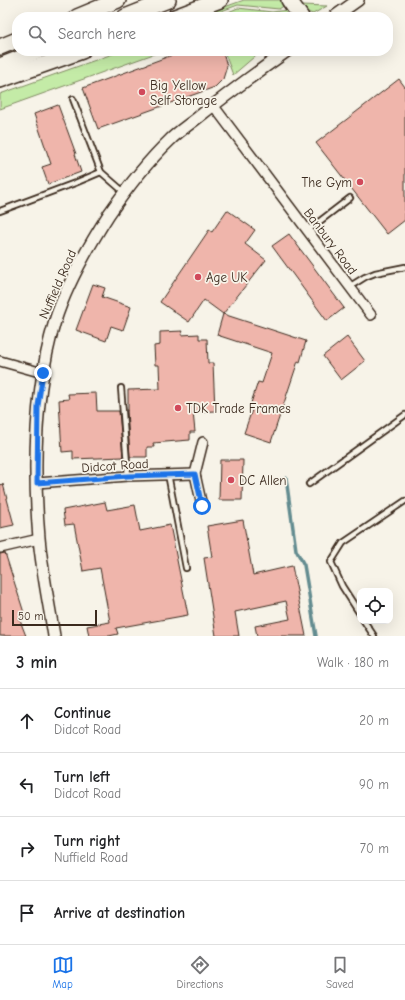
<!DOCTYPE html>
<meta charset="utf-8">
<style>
body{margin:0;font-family:"Comic Neue",sans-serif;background:#f2f2f2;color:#202124}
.controls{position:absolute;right:12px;bottom:12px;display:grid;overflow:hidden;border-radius:8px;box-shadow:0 4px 16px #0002}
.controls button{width:36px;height:36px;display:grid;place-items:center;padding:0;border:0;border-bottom:1px solid #e0e0e0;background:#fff;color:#202124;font:20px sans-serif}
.scale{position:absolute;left:12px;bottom:10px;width:85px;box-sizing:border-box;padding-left:4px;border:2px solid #3b2a1e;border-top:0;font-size:11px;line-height:14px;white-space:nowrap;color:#3b2a1e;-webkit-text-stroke:3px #f7f3e8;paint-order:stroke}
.stop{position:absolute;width:12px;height:12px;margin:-9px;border:3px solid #1a73e8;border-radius:50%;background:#fff}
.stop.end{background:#1a73e8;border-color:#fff;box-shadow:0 1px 4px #0008}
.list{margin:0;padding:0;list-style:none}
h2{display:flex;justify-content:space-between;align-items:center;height:52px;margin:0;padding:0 16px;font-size:17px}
h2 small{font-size:13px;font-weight:400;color:#757577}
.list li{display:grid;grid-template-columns:26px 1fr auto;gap:12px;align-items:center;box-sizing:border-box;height:64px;padding:0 16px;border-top:1px solid #e0e0e0}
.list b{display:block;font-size:15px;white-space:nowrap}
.list p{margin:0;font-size:13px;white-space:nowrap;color:#757577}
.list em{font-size:13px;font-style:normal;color:#757577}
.icon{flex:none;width:22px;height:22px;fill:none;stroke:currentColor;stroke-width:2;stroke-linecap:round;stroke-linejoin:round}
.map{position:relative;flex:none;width:405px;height:636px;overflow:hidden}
.search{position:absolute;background:#fff;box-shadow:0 4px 16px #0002;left:12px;right:12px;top:12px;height:44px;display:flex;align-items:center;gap:10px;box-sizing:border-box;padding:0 14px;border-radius:16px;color:#757577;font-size:15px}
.sheet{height:308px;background:#fff}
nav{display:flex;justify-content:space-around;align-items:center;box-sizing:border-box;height:56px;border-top:1px solid #e0e0e0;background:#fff;font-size:11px;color:#757577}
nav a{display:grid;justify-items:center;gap:2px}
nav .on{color:#1a73e8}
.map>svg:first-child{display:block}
</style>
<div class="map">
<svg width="405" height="636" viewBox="0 0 405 636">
<rect width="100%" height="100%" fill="#f7f3e8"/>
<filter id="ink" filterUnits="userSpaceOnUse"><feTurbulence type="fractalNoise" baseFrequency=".025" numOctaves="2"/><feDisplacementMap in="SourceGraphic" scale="8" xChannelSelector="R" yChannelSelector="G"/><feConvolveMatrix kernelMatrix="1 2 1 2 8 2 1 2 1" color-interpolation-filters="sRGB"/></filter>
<g filter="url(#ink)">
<g fill="#c4eba7" stroke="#808a62">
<path d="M244 0H281L285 5 279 9 238 5 205 17H197Z"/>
<path d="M302 5 327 6 313 14 307 12Z"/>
<path d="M238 8 272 12 288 10 285 14 286 17H216Z"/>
<path d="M121 51H162L0 109V94Z"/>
<path d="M224 51H261L233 75Z"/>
</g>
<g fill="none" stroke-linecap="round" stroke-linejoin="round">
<path stroke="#648c90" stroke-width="3.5" d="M286 478 296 550 304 565 316 636"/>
</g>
<g fill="#efb5ab" stroke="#3b2a1e">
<path d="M183 51H221L224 56 227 66 223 79 215 87 98 129 83 88Z"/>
<path d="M399 79 405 87V220L387 234 316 143Z"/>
<path d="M58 105 76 154H75L81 172 48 184 42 167 51 164 34 114Z"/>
<path d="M227 210 255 230 245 244 266 260 223 314 204 300 189 322 160 302 209 230 212 232Z"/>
<path d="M289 234 344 308 327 321 272 246Z"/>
<path d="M93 284 105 288 102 297 131 307 123 330 111 326 106 341 76 330Z"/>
<path d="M223 314 306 341 300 362 298 361 271 442 244 433 254 404 251 403 258 382 262 383 272 353 217 335Z"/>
<path d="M183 331 181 335 199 334V339H207L208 363H213L215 411 193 412 195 432H190V440L153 443 154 447H147V457H130L127 410H128V390L160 389 159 365H155L154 346 160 345V332Z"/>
<path d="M347 337 365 361 341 380 323 356Z"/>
<path d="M96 393 97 411H119L123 457 73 459V451L62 452 59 400 69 399 68 394Z"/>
<path d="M220 460H243L242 500H219Z"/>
<path d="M3 484 14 525 0 528V485Z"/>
<path d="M105 502 107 510 135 505 140 531 170 525 188 615 116 628 118 634 109 636H89L87 626 110 622 100 568 83 571 74 524 65 525 63 510Z"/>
<path d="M243 520 253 575 292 566 306 636H257L255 626 290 619 286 601 235 612 239 636H216L204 558 212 557 207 526Z"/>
<path d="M5 553 25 616 19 618 26 636H0V554Z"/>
</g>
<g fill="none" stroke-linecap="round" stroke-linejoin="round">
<defs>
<g id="service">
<path d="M73 99 101 172 124 192"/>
<path d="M0 211 75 183 101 172"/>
<path d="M307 231 350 198"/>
<path d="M349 287 365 277 375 273 405 267"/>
<path d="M121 388 128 476"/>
<path d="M168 474 186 568"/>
<path d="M309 484 405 415"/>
<path d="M360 614 342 586 331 562 343 543 405 501"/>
<path d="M364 621 374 636"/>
</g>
<g id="minor">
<path d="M213 105 371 315"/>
<path d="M0 361 43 373"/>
<path d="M37 483 128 476 195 474"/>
<path d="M202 506 195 474 203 442"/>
<path d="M0 548 39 539"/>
</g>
<g id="tertiary">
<path d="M334 17 358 0"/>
<path d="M54 636C49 604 42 571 39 538 33 466 34 390 55 321 67 283 88 247 109 214 127 188 147 162 170 140 178 132 187 126 196 119 226 95 256 73 287 51"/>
</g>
<g id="trunk">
<path d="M289 0 301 17"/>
<path d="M77 17 118 0"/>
<path d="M125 17 168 0"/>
<path d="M175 17 220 0"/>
<path d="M0 47 17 40"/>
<path d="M0 66 38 51"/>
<path d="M0 80 82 51"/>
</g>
</defs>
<use href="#service" stroke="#3b2a1e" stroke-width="8"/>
<use href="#minor" stroke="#3b2a1e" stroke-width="12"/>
<use href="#tertiary" stroke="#3b2a1e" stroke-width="14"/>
<use href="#trunk" stroke="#3b2a1e" stroke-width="18"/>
<use href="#service" stroke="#f7f3e8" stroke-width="4.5"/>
<use href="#minor" stroke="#f7f3e8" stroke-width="9"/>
<use href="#tertiary" stroke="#f7f3e8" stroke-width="11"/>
<use href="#trunk" stroke="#f7f3e8" stroke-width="15"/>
</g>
</g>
<g fill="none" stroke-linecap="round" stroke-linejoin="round" filter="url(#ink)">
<path stroke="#1a73e8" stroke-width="5" d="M43 373 38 406 37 483 128 476 195 474 202 506"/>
</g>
<g fill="#d1495b" stroke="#f7f3e8" stroke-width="1.5">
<circle cx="142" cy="92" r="4"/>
<circle cx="360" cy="182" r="4"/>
<circle cx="198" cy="277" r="4"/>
<circle cx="178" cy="408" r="4"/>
<circle cx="231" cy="480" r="4"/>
</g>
<g text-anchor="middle" stroke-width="3.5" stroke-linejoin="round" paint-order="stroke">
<g font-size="13" fill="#3b2a1e" stroke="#f7f3e8" text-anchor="start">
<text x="150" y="90">Big Yellow<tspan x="150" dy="15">Self Storage</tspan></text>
<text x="352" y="187" text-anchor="end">The Gym</text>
<text x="206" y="282">Age UK</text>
<text x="186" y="413">TDK Trade Frames</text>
<text x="239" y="485">DC Allen</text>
</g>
<g font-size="13" fill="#3b2a1e" stroke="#f7f3e8">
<text transform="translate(331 241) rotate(53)" y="5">Banbury Road</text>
<text transform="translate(57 284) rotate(-66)" y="5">Nuffield Road</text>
<text transform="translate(115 465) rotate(-4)" y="5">Didcot Road</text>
</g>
</g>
</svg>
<div class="controls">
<button><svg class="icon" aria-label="locate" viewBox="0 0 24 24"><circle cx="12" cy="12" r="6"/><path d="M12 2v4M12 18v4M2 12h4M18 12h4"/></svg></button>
</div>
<div class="scale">50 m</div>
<div class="stop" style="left:202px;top:506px"></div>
<div class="stop end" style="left:43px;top:373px"></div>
<div class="search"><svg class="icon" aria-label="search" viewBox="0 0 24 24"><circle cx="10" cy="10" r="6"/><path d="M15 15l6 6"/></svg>Search here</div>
</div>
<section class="sheet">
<h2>3 min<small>Walk · 180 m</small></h2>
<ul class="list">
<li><svg class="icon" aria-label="ahead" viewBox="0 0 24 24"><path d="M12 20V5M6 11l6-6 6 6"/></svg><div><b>Continue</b><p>Didcot Road</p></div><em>20 m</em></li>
<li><svg class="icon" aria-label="left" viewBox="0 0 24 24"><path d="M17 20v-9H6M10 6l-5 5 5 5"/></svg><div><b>Turn left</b><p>Didcot Road</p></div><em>90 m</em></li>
<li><svg class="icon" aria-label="right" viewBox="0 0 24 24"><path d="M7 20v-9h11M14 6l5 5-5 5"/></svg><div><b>Turn right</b><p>Nuffield Road</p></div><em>70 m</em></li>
<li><svg class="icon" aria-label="arrive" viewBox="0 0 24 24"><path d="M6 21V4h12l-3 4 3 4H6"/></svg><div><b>Arrive at destination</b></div></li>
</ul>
</section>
<nav>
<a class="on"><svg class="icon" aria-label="map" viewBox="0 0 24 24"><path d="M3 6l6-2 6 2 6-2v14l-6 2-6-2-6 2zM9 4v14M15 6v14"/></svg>Map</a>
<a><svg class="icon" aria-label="directions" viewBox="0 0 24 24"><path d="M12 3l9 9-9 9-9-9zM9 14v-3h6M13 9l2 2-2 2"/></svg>Directions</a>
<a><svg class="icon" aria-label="saved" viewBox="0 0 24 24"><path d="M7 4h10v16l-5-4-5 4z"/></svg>Saved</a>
</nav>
